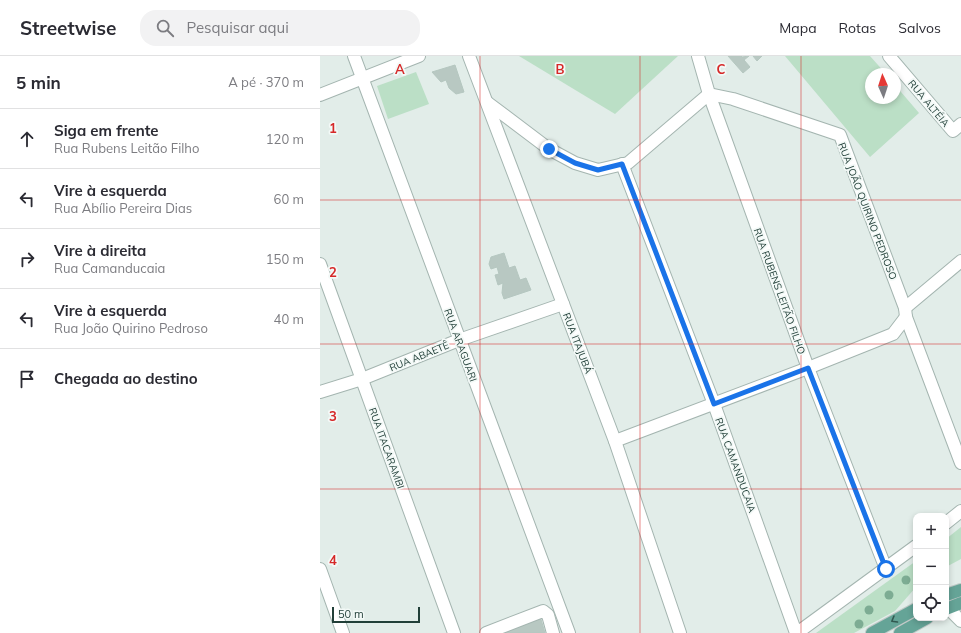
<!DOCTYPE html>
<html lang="pt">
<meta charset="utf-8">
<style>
body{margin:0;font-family:Mulish,sans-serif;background:#f2f2f3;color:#2b2b33}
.controls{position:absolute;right:12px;bottom:12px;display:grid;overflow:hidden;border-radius:8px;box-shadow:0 2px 6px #0003}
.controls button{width:36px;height:36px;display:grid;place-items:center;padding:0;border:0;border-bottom:1px solid #e1e1e2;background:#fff;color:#2b2b33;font:20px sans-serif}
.compass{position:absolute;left:545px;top:12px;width:36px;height:36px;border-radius:50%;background:#fff;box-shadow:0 2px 6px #0003;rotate:357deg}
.scale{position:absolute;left:12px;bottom:10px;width:88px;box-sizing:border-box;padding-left:4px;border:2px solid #213f38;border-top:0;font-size:11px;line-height:14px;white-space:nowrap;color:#213f38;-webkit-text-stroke:3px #f3f9f7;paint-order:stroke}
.stop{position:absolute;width:12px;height:12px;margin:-9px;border:3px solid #1a73e8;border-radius:50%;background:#fff}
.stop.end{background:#1a73e8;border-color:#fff;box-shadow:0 1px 4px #0008}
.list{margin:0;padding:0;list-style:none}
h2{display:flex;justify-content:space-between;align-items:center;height:52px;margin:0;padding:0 16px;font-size:17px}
h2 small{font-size:13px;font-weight:400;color:#7c7c81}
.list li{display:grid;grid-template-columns:26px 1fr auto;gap:12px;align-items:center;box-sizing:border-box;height:60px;padding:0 16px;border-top:1px solid #e1e1e2}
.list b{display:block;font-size:15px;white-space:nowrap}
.list p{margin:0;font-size:13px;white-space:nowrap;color:#7c7c81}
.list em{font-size:13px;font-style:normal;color:#7c7c81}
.icon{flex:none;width:22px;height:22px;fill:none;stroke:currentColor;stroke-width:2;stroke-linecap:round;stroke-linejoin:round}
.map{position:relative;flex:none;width:641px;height:577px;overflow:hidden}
header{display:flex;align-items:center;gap:24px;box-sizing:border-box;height:56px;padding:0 20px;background:#fff;border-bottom:1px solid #e1e1e2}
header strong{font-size:19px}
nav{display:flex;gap:22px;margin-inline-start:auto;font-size:14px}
.search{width:280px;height:36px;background:#f2f2f3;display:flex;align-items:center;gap:10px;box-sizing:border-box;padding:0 14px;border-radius:16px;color:#7c7c81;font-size:15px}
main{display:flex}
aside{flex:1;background:#fff}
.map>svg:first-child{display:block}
</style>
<header>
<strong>Streetwise</strong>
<div class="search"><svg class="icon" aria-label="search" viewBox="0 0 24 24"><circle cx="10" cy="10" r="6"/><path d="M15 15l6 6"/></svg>Pesquisar aqui</div>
<nav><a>Mapa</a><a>Rotas</a><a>Salvos</a></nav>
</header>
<main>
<aside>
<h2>5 min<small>A pé · 370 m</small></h2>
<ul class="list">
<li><svg class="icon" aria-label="ahead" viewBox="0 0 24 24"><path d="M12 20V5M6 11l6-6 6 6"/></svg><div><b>Siga em frente</b><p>Rua Rubens Leitão Filho</p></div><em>120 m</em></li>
<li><svg class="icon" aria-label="left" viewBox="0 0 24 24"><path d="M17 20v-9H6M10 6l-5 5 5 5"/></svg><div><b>Vire à esquerda</b><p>Rua Abílio Pereira Dias</p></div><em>60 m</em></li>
<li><svg class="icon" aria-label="right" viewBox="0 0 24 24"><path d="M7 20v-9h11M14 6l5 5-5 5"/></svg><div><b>Vire à direita</b><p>Rua Camanducaia</p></div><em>150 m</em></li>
<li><svg class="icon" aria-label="left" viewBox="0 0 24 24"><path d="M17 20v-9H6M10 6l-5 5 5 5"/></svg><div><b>Vire à esquerda</b><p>Rua João Quirino Pedroso</p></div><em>40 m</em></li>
<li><svg class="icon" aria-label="arrive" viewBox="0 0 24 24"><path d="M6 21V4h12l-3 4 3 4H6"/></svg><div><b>Chegada ao destino</b></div></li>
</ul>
</aside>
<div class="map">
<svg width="641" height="577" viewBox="0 0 641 577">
<rect width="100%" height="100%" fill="#e2ede9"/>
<g fill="#bbdfc6">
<path d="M199 0H358L295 58Z"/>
<path d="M465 0H550L566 18H551V42H575V29L599 57 550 101Z"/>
<path d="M96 16 109 48 68 63 57 30Z"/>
<path d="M641 471V503L626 511V483Z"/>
<path d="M596 505V531L575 555 534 577H496Z"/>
</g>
<g fill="#b8c8c2" stroke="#b5c7c0">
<path d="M408 0H421L422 1 429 0 424 4 430 11 423 17Z"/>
<path d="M433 0H442L437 5Z"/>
<path d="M135 9 144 36 136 38 129 32 126 24 121 26 112 16Z"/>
<path d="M184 197 189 212 195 210 200 224 206 222 211 234 184 243 182 237 183 227 178 229 175 219 179 218 177 211 171 213 169 208 171 201Z"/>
<path d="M220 560 225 577H169Z"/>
</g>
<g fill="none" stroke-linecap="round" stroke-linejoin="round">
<defs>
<g id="minor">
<path d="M34 0 249 577"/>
<path d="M149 0 295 385 360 577"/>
<path d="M378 0 389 38 488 312 566 513"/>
<path d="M569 0 633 75 641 68"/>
<path d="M0 39 99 0"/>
<path d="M168 47 229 93 255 107 278 114 308 107 389 38 413 43 520 79 585 252 586 261 641 407"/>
<path d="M302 108 394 348 476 577"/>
<path d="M0 208 134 577"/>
<path d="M585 252 641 205"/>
<path d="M0 336 42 323 139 284 243 248"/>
<path d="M295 385 488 312 573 278 586 261"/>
<path d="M626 467 641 455"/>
<path d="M0 513 23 577"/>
<path d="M628 552 641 565"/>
<path d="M166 577 223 555 228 559 233 577"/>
<path d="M477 577 596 490"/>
</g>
<g id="major">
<path d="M626 539 641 534"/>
<path d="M626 553 641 547"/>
<path d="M552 577 596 553"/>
<path d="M580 577 607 562"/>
</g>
</defs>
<use href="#minor" stroke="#a4b5b0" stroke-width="14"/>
<use href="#major" stroke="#c1c9c7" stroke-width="14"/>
<use href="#minor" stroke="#fff" stroke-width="12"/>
<use href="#major" stroke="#65a497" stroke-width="12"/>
</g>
<g fill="#7dac93">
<circle cx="586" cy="524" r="4.5"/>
<circle cx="569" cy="539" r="4.5"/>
<circle cx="549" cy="554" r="4.5"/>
<circle cx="539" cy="568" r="4.5"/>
</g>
<defs><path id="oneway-chevron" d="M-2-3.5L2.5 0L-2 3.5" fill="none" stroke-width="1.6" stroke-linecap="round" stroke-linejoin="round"/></defs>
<use stroke="#325850" href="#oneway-chevron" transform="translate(574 564) rotate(150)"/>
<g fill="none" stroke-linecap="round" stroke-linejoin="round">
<path stroke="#1a73e8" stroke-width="5" d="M229 93 255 107 278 114 302 108 394 348 488 312 566 513"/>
</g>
<path fill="none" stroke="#d62828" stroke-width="1" stroke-opacity="0.55" d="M160 0V577M320 0V577M481 0V577M0 144H641M0 288H641M0 433H641"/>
<g text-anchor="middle" stroke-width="3.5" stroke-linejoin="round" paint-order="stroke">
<g font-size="10" fill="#213f38" stroke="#f3f9f7">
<text transform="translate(609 47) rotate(50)" y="4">RUA ALTÉIA</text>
<text transform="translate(548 155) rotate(69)" y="4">RUA JOÃO QUIRINO PEDROSO</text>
<text transform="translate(460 235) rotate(70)" y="4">RUA RUBENS LEITÃO FILHO</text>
<text transform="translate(258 287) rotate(69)" y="4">RUA ITAJUBÁ</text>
<text transform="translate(141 289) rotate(70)" y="4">RUA ARAGUARI</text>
<text transform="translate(99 300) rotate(-22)" y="4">RUA ABAETÊ</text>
<text transform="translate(67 392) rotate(70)" y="4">RUA ITACARAMBI</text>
<text transform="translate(416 409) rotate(70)" y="4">RUA CAMANDUCAIA</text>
</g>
</g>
<g font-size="13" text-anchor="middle" font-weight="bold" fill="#d62828" stroke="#f3f9f7" stroke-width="3.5" stroke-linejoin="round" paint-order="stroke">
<text x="80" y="18">A</text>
<text x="240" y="18">B</text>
<text x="401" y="18">C</text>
<text x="13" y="77">1</text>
<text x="13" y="221">2</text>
<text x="13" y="365">3</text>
<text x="13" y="509">4</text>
</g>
</svg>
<div class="controls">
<button>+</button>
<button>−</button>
<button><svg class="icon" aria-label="locate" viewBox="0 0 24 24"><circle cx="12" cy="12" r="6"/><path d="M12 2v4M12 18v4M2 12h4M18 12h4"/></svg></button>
</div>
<svg class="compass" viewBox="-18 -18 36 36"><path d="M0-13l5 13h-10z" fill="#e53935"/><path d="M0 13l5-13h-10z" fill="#7c7c81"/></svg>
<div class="scale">50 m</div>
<div class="stop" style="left:566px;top:513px"></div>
<div class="stop end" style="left:229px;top:93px"></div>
</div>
</main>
